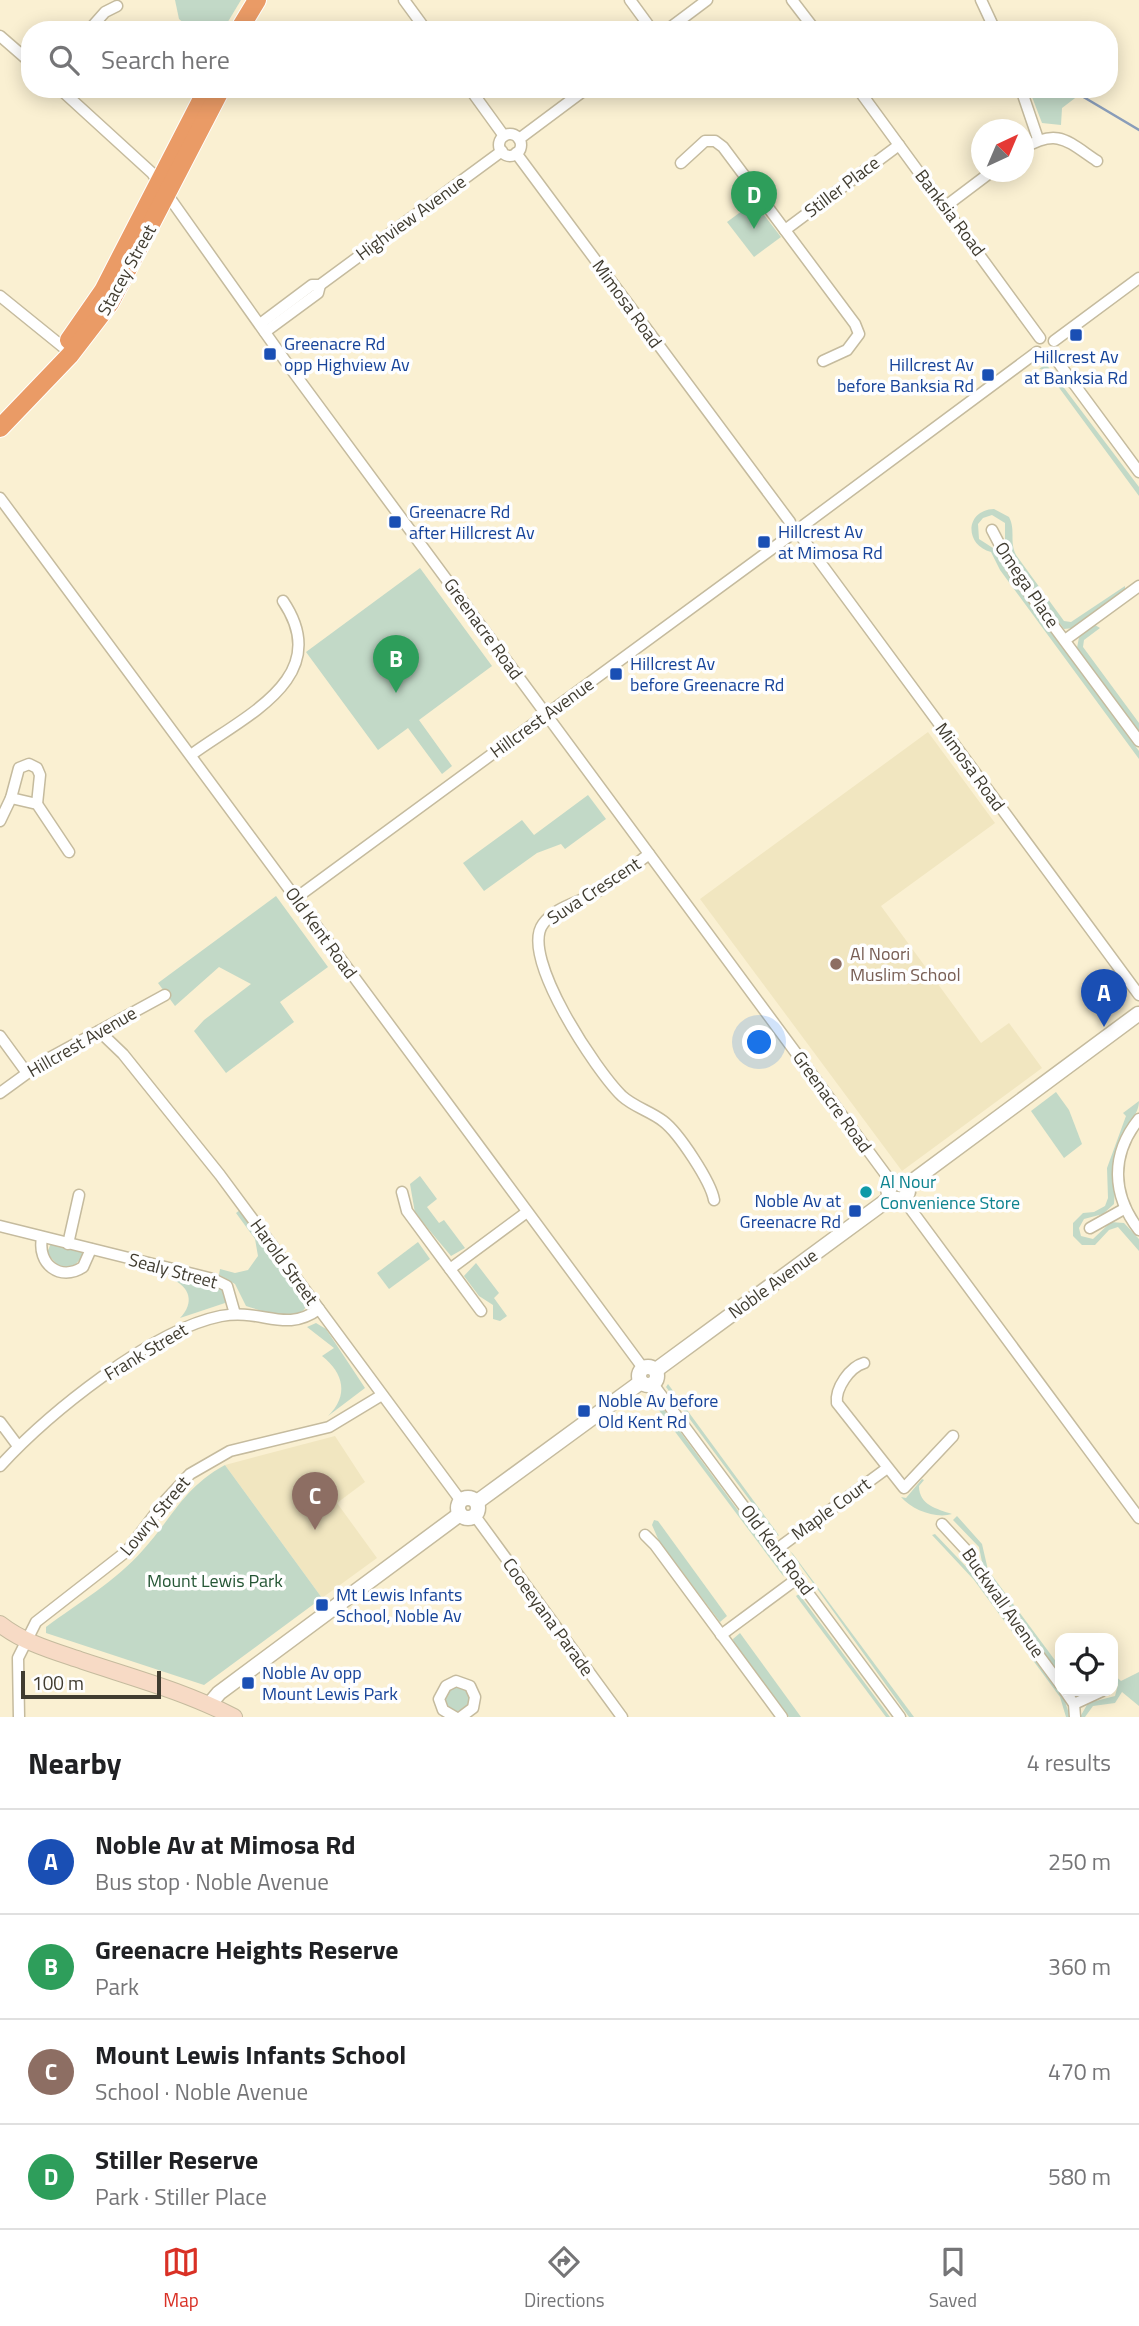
<!DOCTYPE html>
<meta charset="utf-8">
<style>
body{margin:0;font-family:"Titillium Web",sans-serif;background:#f6f6f6;color:#202124}
.controls{position:absolute;right:21px;bottom:21px;display:grid;overflow:hidden;border-radius:14px;box-shadow:0 4px 18px #0003}
.controls button{width:63px;height:63px;display:grid;place-items:center;padding:0;border:0;border-bottom:2px solid #e0e0e0;background:#fff;color:#202124;font:35px sans-serif}
.compass{position:absolute;left:971px;top:119px;width:63px;height:63px;border-radius:50%;background:#fff;box-shadow:0 4px 18px #0003;rotate:44deg}
.scale{position:absolute;left:21px;bottom:18px;width:140px;box-sizing:border-box;padding-left:7px;border:4px solid #403c30;border-top:0;font-size:19px;line-height:24px;white-space:nowrap;color:#403c30;-webkit-text-stroke:5px #fefefe;paint-order:stroke}
.you{position:absolute;left:760px;top:1043px;width:24px;height:24px;margin:-18px;border:5px solid #fff;border-radius:50%;background:#1a73e8;box-shadow:0 0 0 10px #1a73e833}
.badge{display:grid;place-items:center;width:46px;height:46px;border-radius:50%;background:#d93025;color:#fff;font-size:23px;font-weight:700}
.pin{position:absolute;translate:-50% -58px;filter:drop-shadow(0 2px 4px #0008)}
.pin::after{content:'';position:absolute;top:37px;width:24px;height:21px;background:inherit;clip-path:polygon(0 0,100% 0,50% 100%)}
.list{margin:0;padding:0;list-style:none}
h2{display:flex;justify-content:space-between;align-items:center;height:91px;margin:0;padding:0 28px;font-size:30px}
h2 small{font-size:23px;font-weight:400;color:#757577}
.list li{display:grid;grid-template-columns:46px 1fr auto;gap:21px;align-items:center;box-sizing:border-box;height:105px;padding:0 28px;border-top:2px solid #e0e0e0}
.list b{display:block;font-size:26px;white-space:nowrap}
.list p{margin:0;font-size:23px;white-space:nowrap;color:#757577}
.list em{font-size:23px;font-style:normal;color:#757577}
.icon{flex:none;width:38px;height:38px;fill:none;stroke:currentColor;stroke-width:2;stroke-linecap:round;stroke-linejoin:round}
.map{position:relative;flex:none;width:1139px;height:1717px;overflow:hidden}
.search{position:absolute;background:#fff;box-shadow:0 4px 18px #0003;left:21px;right:21px;top:21px;height:77px;display:flex;align-items:center;gap:18px;box-sizing:border-box;padding:0 24px;border-radius:28px;color:#757577;font-size:26px}
.sheet{height:511px;background:#fff}
nav{display:flex;justify-content:space-around;align-items:center;box-sizing:border-box;height:98px;border-top:2px solid #e0e0e0;background:#fff;font-size:19px;color:#757577}
nav a{display:grid;justify-items:center;gap:4px}
nav .on{color:#d93025}
.map>svg:first-child{display:block}
</style>
<div class="map">
<svg width="1139" height="1717" viewBox="0 0 1139 1717">
<rect width="100%" height="100%" fill="#faf0d2"/>
<g fill="#f1e6c0">
<path d="M928 732 995 823 881 906 981 1043 1009 1023 1042 1068 902 1171 700 899Z"/>
<path d="M335 1436 365 1482 337 1503 377 1558 322 1598 225 1465Z"/>
</g>
<g fill="#c2d9c7">
<path d="M175 0H241L223 30H192L179 19Z"/>
<path d="M1029 89H1087L1062 108 1061 125 1042 123Z"/>
<path d="M754 202 781 237 754 257 727 222Z"/>
<path d="M1046 364 1139 487V496L1046 370 1039 369Z"/>
<path d="M994 509 1009 517C1016 530 1009 541 1016 555L1064 621 1071 622 1125 586V590L1074 628 1064 629 1016 565 1005 544V523L992 515 983 518 978 524 979 539 996 550 1014 581 1139 751V759L1000 570 991 552C964 545 965 510 994 509Z"/>
<path d="M420 568 492 666 419 720 452 766 442 774 408 728 378 750 306 652Z"/>
<path d="M1095 625 1100 628 1084 640 1083 647 1139 723V732L1077 648 1079 637Z"/>
<path d="M588 795 606 819 565 849 561 844 537 853 484 891 463 863 522 820 534 835Z"/>
<path d="M276 896 328 967 280 1002 294 1022 226 1073 194 1031 204 1020 251 984 219 967 175 1006 158 983Z"/>
<path d="M1056 1092 1069 1110 1082 1144 1064 1158 1031 1111Z"/>
<path d="M1139 1101C1139 1115 1127 1123 1123 1136 1115 1161 1116 1180 1114 1204L1103 1214 1084 1219 1079 1228 1081 1236 1093 1239 1111 1222 1124 1223 1139 1239V1251L1118 1227 1109 1230 1095 1245H1082L1073 1236V1223L1083 1213 1094 1212 1105 1206 1108 1198 1107 1168 1126 1116 1123 1113Z"/>
<path d="M420 1176 437 1199 427 1207 439 1223 444 1220 465 1248 451 1256 415 1213 410 1184Z"/>
<path d="M240 1210 305 1299 306 1307C295 1324 263 1311 246 1306L235 1284 219 1275 220 1269 235 1273 248 1270 258 1256 255 1239 236 1213Z"/>
<path d="M418 1242 430 1259 389 1289 377 1273Z"/>
<path d="M51 1243 82 1252 83 1256 73 1267 60 1268 47 1253Z"/>
<path d="M476 1263 499 1293 494 1298 507 1316 500 1321 493 1319V1305L479 1296 464 1276Z"/>
<path d="M173 1274 217 1285 225 1293V1303L180 1318C195 1303 190 1286 171 1279Z"/>
<path d="M316 1323 326 1329 365 1388 328 1416C349 1396 344 1373 322 1356L334 1348 307 1327Z"/>
<path d="M668 1384 778 1534 779 1536 774 1533 666 1387Z"/>
<path d="M654 1396 781 1569 784 1577 649 1397Z"/>
<path d="M225 1465 322 1598 204 1685 46 1633V1627C78 1603 116 1581 143 1550 173 1517 183 1488 225 1465Z"/>
<path d="M922 1479 924 1480 919 1486C919 1505 937 1509 952 1514 936 1519 912 1510 901 1497L906 1498Z"/>
<path d="M957 1516 982 1544 988 1570 1060 1667V1675L984 1572 979 1547 953 1520Z"/>
<path d="M654 1520 658 1521 727 1616 720 1622 659 1541 652 1525Z"/>
<path d="M935 1534 974 1575 1064 1698 1070 1717H1066L1060 1697 974 1580 932 1535Z"/>
<path d="M790 1551 793 1554 914 1717H909Z"/>
<path d="M799 1594 890 1717H886L796 1596Z"/>
<path d="M740 1633 801 1717H789L734 1643 733 1639Z"/>
<path d="M1139 1672V1706L1122 1692 1115 1703 1093 1706 1085 1717H1080L1088 1703 1115 1696 1118 1685 1113 1674 1121 1681Z"/>
<circle cx="457" cy="1699" r="12"/>
</g>
<g fill="none" stroke-linecap="round" stroke-linejoin="round">
<path stroke="#8a9db9" stroke-width="2.5" d="M1070 89 1139 130"/>
<defs>
<g id="minor">
<path d="M404 0 426 30"/>
<path d="M630 0 652 30"/>
<path d="M792 0 815 30"/>
<path d="M981 0 995 30"/>
<path d="M89 30 105 12 117 6"/>
<path d="M667 30 707 0"/>
<path d="M0 36 30 62"/>
<path d="M60 89 152 173 286 362 892 1183"/>
<path d="M470 89 504 136"/>
<path d="M858 89 1040 338"/>
<path d="M1021 89 1038 139"/>
<circle cx="510" cy="145" r="11"/>
<path d="M519 139 586 89"/>
<path d="M1024 148C1058 128 1067 141 1097 161"/>
<path d="M516 153 790 522"/>
<path d="M681 163 705 141H715L723 147 855 324 859 334 847 350 823 361"/>
<path d="M946 206 991 172"/>
<path d="M785 230 899 145"/>
<path d="M0 296 63 347"/>
<path d="M260 324 312 285H320L502 151"/>
<path d="M265 332 318 293 320 285"/>
<path d="M1054 341 1139 278"/>
<path d="M1052 354 1139 472"/>
<path d="M0 498 643 1368"/>
<path d="M804 525 1037 352"/>
<path d="M992 530 1015 574 1139 741"/>
<path d="M803 539 1139 995"/>
<path d="M1065 640 1139 586"/>
<path d="M191 755C244 716 335 678 283 601"/>
<path d="M11 798 19 768 29 764 37 768 40 775 37 804"/>
<path d="M0 821 11 798 37 804 69 852"/>
<path d="M649 854C632 867 615 881 597 892 579 903 556 906 543 924 519 956 597 1072 622 1096 634 1107 650 1111 663 1121 679 1133 711 1182 714 1200"/>
<path d="M296 898 788 537"/>
<path d="M99 1031 123 1054 220 1175 461 1501"/>
<path d="M0 1036 27 1073"/>
<path d="M0 1093 44 1061 165 995"/>
<path d="M1139 1119C1110 1155 1112 1195 1139 1230"/>
<path d="M402 1192 407 1211 481 1311"/>
<path d="M904 1200 1139 1518"/>
<path d="M0 1226 213 1279 227 1286 235 1314"/>
<path d="M1090 1228 1124 1209"/>
<path d="M42 1238C37 1264 60 1282 83 1267L91 1249"/>
<path d="M68 1244 79 1195"/>
<path d="M450 1269 527 1212"/>
<path d="M864 1363C850 1367 835 1388 837 1403L904 1488 953 1436"/>
<path d="M653 1384 900 1717"/>
<path d="M0 1422 18 1446"/>
<path d="M0 1466C48 1414 151 1330 221 1316 262 1308 285 1334 319 1309"/>
<path d="M475 1516 622 1717"/>
<path d="M942 1524 967 1551 979 1574 1060 1684"/>
<path d="M645 1535 655 1545 782 1717"/>
<path d="M777 1549 886 1469"/>
<path d="M721 1635 798 1578"/>
<path d="M1065 1691 1074 1704 1075 1717"/>
<path d="M1074 1704 1102 1691"/>
<path d="M19 1717 18 1658 36 1622 127 1551 165 1501 190 1474 230 1451 329 1427 382 1395"/>
<path d="M455 1717 443 1710 439 1699 446 1686 456 1681 470 1686 475 1697 473 1708 461 1717"/>
</g>
<g id="tertiary">
<path d="M906 1186 1138 1014"/>
<path d="M890 1198 888 1189 892 1183 901 1182 906 1186"/>
<path d="M890 1198 904 1200 908 1192 906 1186"/>
<circle cx="648" cy="1376" r="9"/>
<path d="M656 1370 890 1198"/>
<circle cx="468" cy="1508" r="10"/>
<path d="M477 1502 641 1382"/>
<path d="M209 1705 219 1693 460 1514"/>
</g>
<path id="secondary" d="M0 1624C24 1643 54 1651 83 1661 134 1678 186 1692 234 1717"/>
<g id="trunk">
<path d="M239 30 257 0"/>
<path d="M69 340 103 291 207 89"/>
<path d="M0 428 70 355 110 303 221 89"/>
</g>
</defs>
<use href="#minor" stroke="#c5bb9e" stroke-width="13"/>
<use href="#tertiary" stroke="#c5bb9e" stroke-width="17"/>
<use href="#secondary" stroke="#c5bb9e" stroke-width="18"/>
<use href="#trunk" stroke="#fff" stroke-width="20"/>
<use href="#minor" stroke="#fff" stroke-width="10"/>
<use href="#tertiary" stroke="#fff" stroke-width="14"/>
<use href="#secondary" stroke="#f7dac5" stroke-width="16"/>
<use href="#trunk" stroke="#ea9b66" stroke-width="18"/>
</g>
<g fill="#1a4fb4" stroke="#fefefe" stroke-width="2.5">
<rect x="1069" y="328" width="14" height="14" rx="3.5"/>
<rect x="263" y="347" width="14" height="14" rx="3.5"/>
<rect x="981" y="368" width="14" height="14" rx="3.5"/>
<rect x="388" y="515" width="14" height="14" rx="3.5"/>
<rect x="757" y="535" width="14" height="14" rx="3.5"/>
<rect x="609" y="667" width="14" height="14" rx="3.5"/>
<rect x="848" y="1204" width="14" height="14" rx="3.5"/>
<rect x="577" y="1404" width="14" height="14" rx="3.5"/>
<rect x="315" y="1598" width="14" height="14" rx="3.5"/>
<rect x="241" y="1676" width="14" height="14" rx="3.5"/>
</g>
<circle fill="#8d6e63" stroke="#fefefe" stroke-width="2.5" cx="836" cy="964" r="7"/>
<circle fill="#0f9aa8" stroke="#fefefe" stroke-width="2.5" cx="866" cy="1192" r="7"/>
<g text-anchor="middle" stroke-width="7" stroke-linejoin="round" paint-order="stroke">
<g font-size="18" fill="#403c30" stroke="#fefefe">
<text transform="translate(842 187) rotate(-37)" y="6">Stiller Place</text>
<text transform="translate(950 213) rotate(53)" y="6">Banksia Road</text>
<text transform="translate(411 218) rotate(-36)" y="6">Highview Avenue</text>
<text transform="translate(127 270) rotate(-61)" y="6">Stacey Street</text>
<text transform="translate(627 304) rotate(54)" y="6">Mimosa Road</text>
<text transform="translate(1027 585) rotate(56)" y="6">Omega Place</text>
<text transform="translate(483 629) rotate(54)" y="6">Greenacre Road</text>
<text transform="translate(542 718) rotate(-36)" y="6">Hillcrest Avenue</text>
<text transform="translate(970 767) rotate(54)" y="6">Mimosa Road</text>
<text transform="translate(594 891) rotate(-33)" y="6">Suva Crescent</text>
<text transform="translate(321 933) rotate(54)" y="6">Old Kent Road</text>
<text transform="translate(82 1042) rotate(-30)" y="6">Hillcrest Avenue</text>
<text transform="translate(832 1102) rotate(54)" y="6">Greenacre Road</text>
<text transform="translate(284 1262) rotate(54)" y="6">Harold Street</text>
<text transform="translate(173 1271) rotate(15)" y="6">Sealy Street</text>
<text transform="translate(773 1284) rotate(-36)" y="6">Noble Avenue</text>
<text transform="translate(146 1352) rotate(-31)" y="6">Frank Street</text>
<text transform="translate(831 1509) rotate(-36)" y="6">Maple Court</text>
<text transform="translate(155 1516) rotate(-50)" y="6">Lowry Street</text>
<text transform="translate(777 1550) rotate(53)" y="6">Old Kent Road</text>
<text transform="translate(1003 1603) rotate(55)" y="6">Buckwall Avenue</text>
<text transform="translate(548 1617) rotate(54)" y="6">Cooeeyana Parade</text>
</g>
<g font-size="18" fill="#164399" stroke="#fefefe" text-anchor="start">
<text x="284" y="350">Greenacre Rd<tspan x="284" dy="21">opp Highview Av</tspan></text>
<text x="1076" y="363" text-anchor="middle">Hillcrest Av<tspan x="1076" dy="21">at Banksia Rd</tspan></text>
<text x="974" y="371" text-anchor="end">Hillcrest Av<tspan x="974" dy="21">before Banksia Rd</tspan></text>
<text x="409" y="518">Greenacre Rd<tspan x="409" dy="21">after Hillcrest Av</tspan></text>
<text x="778" y="538">Hillcrest Av<tspan x="778" dy="21">at Mimosa Rd</tspan></text>
<text x="630" y="670">Hillcrest Av<tspan x="630" dy="21">before Greenacre Rd</tspan></text>
<text x="841" y="1207" text-anchor="end">Noble Av at<tspan x="841" dy="21">Greenacre Rd</tspan></text>
<text x="598" y="1407">Noble Av before<tspan x="598" dy="21">Old Kent Rd</tspan></text>
<text x="336" y="1601">Mt Lewis Infants<tspan x="336" dy="21">School, Noble Av</tspan></text>
<text x="262" y="1679">Noble Av opp<tspan x="262" dy="21">Mount Lewis Park</tspan></text>
</g>
<g font-size="18" fill="#785e54" stroke="#fefefe" text-anchor="start">
<text x="850" y="960">Al Noori<tspan x="850" dy="21">Muslim School</tspan></text>
</g>
<g font-size="18" fill="#0d838f" stroke="#fefefe" text-anchor="start">
<text x="880" y="1188">Al Nour<tspan x="880" dy="21">Convenience Store</tspan></text>
</g>
<g font-size="18" fill="#255635" stroke="#fefefe">
<text x="215" y="1587">Mount Lewis Park</text>
</g>
</g>
</svg>
<div class="controls">
<button><svg class="icon" aria-label="locate" viewBox="0 0 24 24"><circle cx="12" cy="12" r="6"/><path d="M12 2v4M12 18v4M2 12h4M18 12h4"/></svg></button>
</div>
<svg class="compass" viewBox="-18 -18 36 36"><path d="M0-13l5 13h-10z" fill="#e53935"/><path d="M0 13l5-13h-10z" fill="#757577"/></svg>
<div class="scale">100 m</div>
<div class="you"></div>
<div class="pin badge" style="left:1104px;top:1027px;background:#1a4fb4">A</div>
<div class="pin badge" style="left:396px;top:693px;background:#2e9e5b">B</div>
<div class="pin badge" style="left:315px;top:1530px;background:#8d6e63">C</div>
<div class="pin badge" style="left:754px;top:229px;background:#2e9e5b">D</div>
<div class="search"><svg class="icon" aria-label="search" viewBox="0 0 24 24"><circle cx="10" cy="10" r="6"/><path d="M15 15l6 6"/></svg>Search here</div>
</div>
<section class="sheet">
<h2>Nearby<small>4 results</small></h2>
<ul class="list">
<li><span class="badge" style="background:#1a4fb4">A</span><div><b>Noble Av at Mimosa Rd</b><p>Bus stop · Noble Avenue</p></div><em>250 m</em></li>
<li><span class="badge" style="background:#2e9e5b">B</span><div><b>Greenacre Heights Reserve</b><p>Park</p></div><em>360 m</em></li>
<li><span class="badge" style="background:#8d6e63">C</span><div><b>Mount Lewis Infants School</b><p>School · Noble Avenue</p></div><em>470 m</em></li>
<li><span class="badge" style="background:#2e9e5b">D</span><div><b>Stiller Reserve</b><p>Park · Stiller Place</p></div><em>580 m</em></li>
</ul>
</section>
<nav>
<a class="on"><svg class="icon" aria-label="map" viewBox="0 0 24 24"><path d="M3 6l6-2 6 2 6-2v14l-6 2-6-2-6 2zM9 4v14M15 6v14"/></svg>Map</a>
<a><svg class="icon" aria-label="directions" viewBox="0 0 24 24"><path d="M12 3l9 9-9 9-9-9zM9 14v-3h6M13 9l2 2-2 2"/></svg>Directions</a>
<a><svg class="icon" aria-label="saved" viewBox="0 0 24 24"><path d="M7 4h10v16l-5-4-5 4z"/></svg>Saved</a>
</nav>
